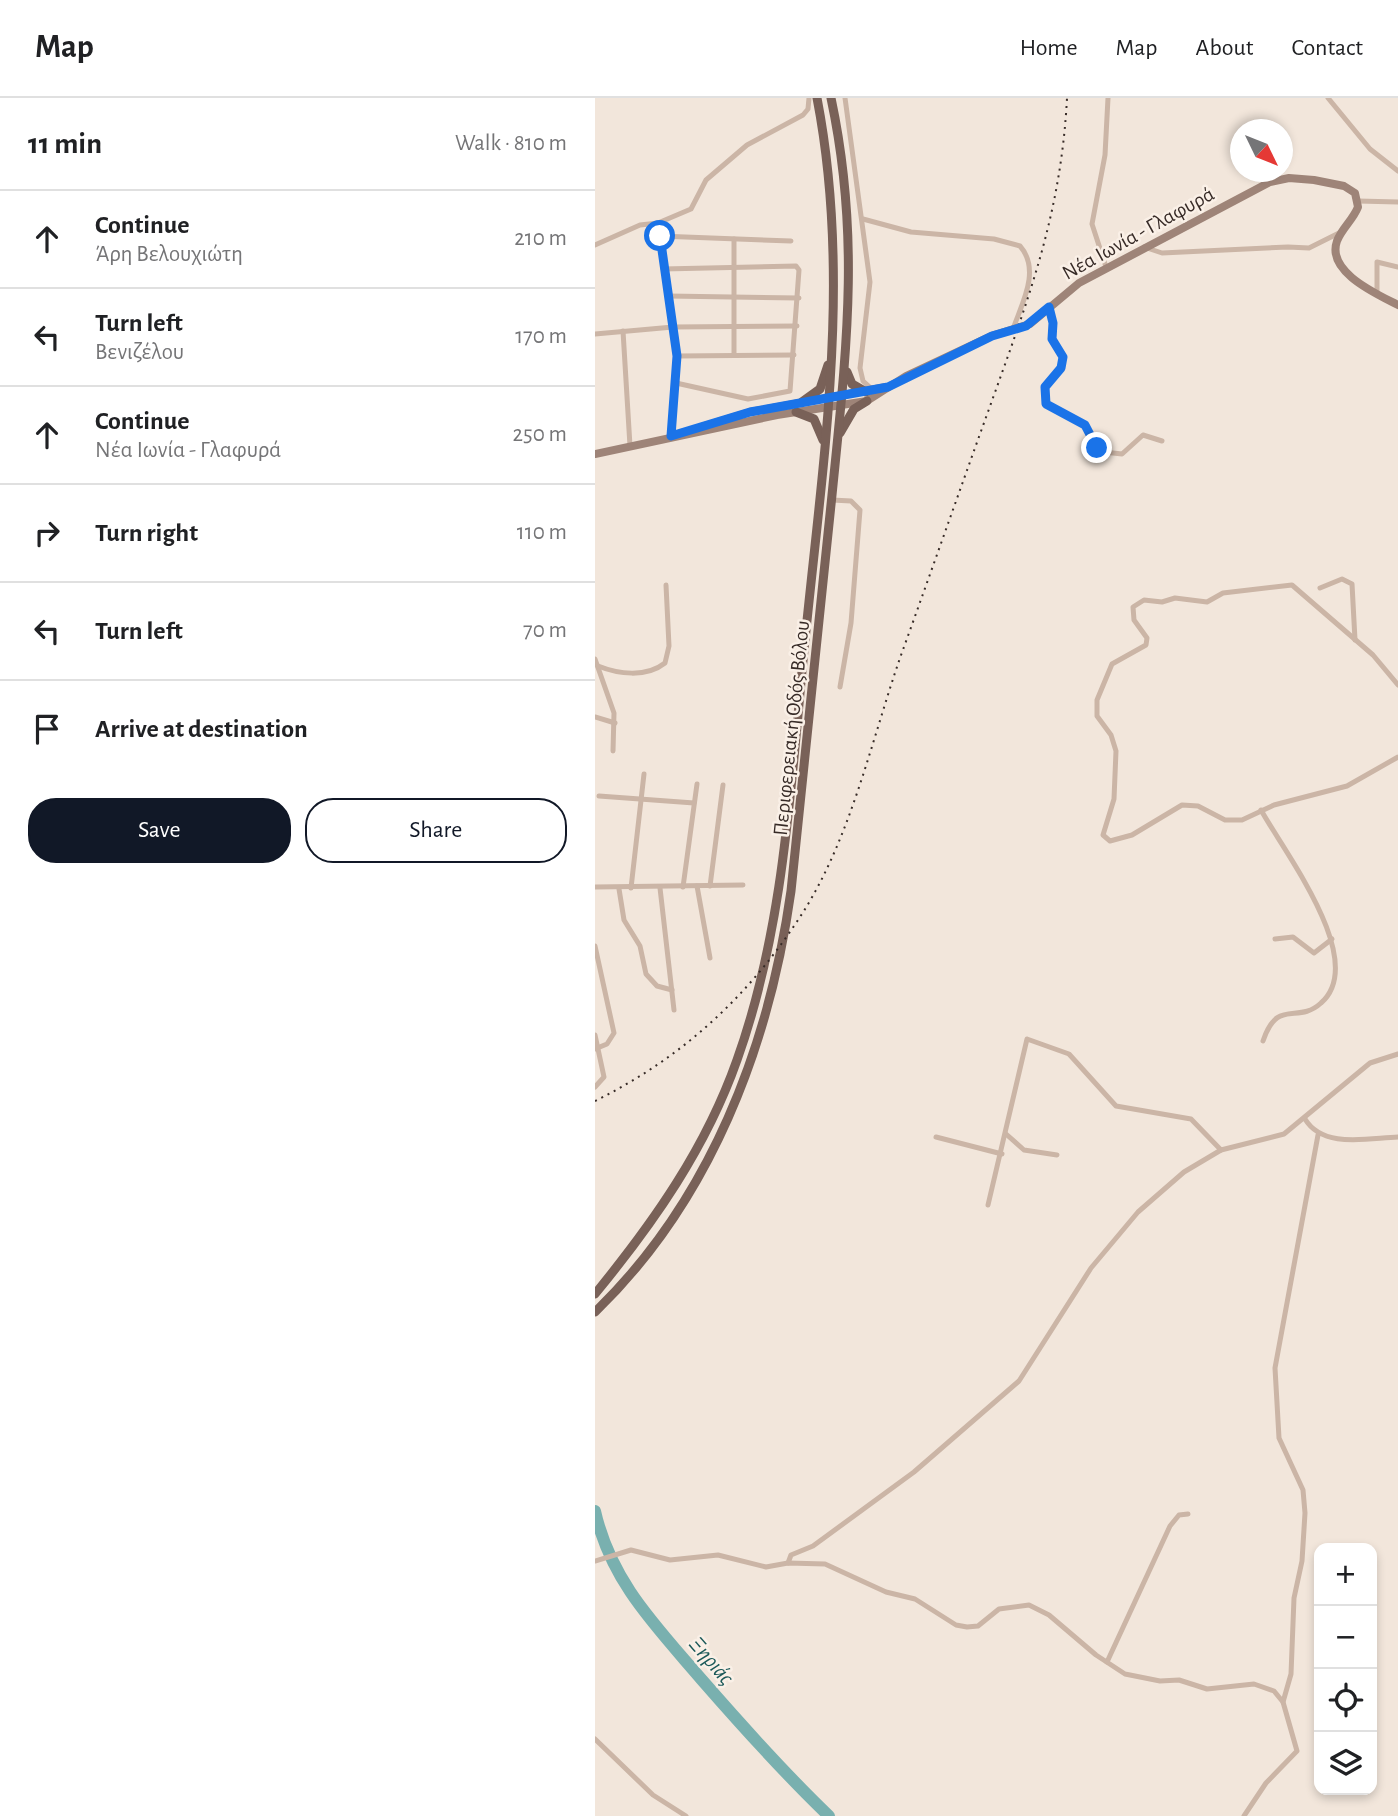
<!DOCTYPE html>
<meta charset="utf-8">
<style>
body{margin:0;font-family:"Alegreya Sans",sans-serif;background:#f2f2f2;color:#202124}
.controls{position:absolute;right:21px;bottom:21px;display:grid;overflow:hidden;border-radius:14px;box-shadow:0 4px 10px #0003}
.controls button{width:63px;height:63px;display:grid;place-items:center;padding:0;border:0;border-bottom:2px solid #e0e0e0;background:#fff;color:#202124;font:35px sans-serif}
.compass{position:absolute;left:635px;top:21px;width:63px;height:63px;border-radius:50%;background:#fff;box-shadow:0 4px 10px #0003;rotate:133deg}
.stop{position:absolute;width:21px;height:21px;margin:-16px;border:5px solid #1a73e8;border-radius:50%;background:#fff}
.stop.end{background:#1a73e8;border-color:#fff;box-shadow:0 2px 7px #0008}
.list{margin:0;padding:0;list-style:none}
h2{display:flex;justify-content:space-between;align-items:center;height:91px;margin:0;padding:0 28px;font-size:30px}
h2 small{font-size:23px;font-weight:400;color:#757577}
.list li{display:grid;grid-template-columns:46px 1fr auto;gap:21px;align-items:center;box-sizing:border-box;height:98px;padding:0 28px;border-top:2px solid #e0e0e0}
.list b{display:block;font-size:26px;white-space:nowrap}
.list p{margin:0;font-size:23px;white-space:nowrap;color:#757577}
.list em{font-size:23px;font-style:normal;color:#757577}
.actions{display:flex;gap:14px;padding:21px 28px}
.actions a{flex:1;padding:16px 0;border:2px solid #111827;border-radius:28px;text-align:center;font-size:24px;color:#111827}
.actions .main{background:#111827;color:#fff}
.icon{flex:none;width:38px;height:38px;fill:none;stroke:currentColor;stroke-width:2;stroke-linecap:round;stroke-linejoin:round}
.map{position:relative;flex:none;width:803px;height:1718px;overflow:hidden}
header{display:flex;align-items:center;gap:42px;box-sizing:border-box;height:98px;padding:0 35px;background:#fff;border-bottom:2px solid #e0e0e0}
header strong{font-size:33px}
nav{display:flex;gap:38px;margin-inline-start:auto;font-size:24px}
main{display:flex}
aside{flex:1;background:#fff}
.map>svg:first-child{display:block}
</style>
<header>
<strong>Map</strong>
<nav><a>Home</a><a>Map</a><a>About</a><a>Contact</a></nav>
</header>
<main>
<aside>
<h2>11 min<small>Walk · 810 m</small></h2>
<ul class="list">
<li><svg class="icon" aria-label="ahead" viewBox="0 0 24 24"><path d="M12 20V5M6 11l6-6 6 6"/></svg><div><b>Continue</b><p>Άρη Βελουχιώτη</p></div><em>210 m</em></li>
<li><svg class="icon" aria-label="left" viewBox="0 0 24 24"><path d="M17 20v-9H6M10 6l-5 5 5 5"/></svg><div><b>Turn left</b><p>Βενιζέλου</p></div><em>170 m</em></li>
<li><svg class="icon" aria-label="ahead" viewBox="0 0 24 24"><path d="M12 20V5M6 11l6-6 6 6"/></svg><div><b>Continue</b><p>Νέα Ιωνία - Γλαφυρά</p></div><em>250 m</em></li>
<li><svg class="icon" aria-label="right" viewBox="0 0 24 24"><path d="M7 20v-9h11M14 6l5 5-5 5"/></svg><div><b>Turn right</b></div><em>110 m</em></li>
<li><svg class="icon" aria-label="left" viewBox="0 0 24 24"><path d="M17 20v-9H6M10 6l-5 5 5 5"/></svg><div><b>Turn left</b></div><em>70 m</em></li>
<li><svg class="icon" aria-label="arrive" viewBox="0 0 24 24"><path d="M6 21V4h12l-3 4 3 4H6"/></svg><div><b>Arrive at destination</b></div></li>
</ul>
<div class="actions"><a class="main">Save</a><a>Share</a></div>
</aside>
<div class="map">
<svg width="803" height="1718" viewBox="0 0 803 1718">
<rect width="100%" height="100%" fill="#f2e6db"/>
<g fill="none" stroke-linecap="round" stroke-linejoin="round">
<path stroke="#79b0af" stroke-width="12" d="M0 1413C16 1484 61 1528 107 1582 148 1629 189 1675 234 1718"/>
<g stroke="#cbb5a6" stroke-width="5">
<path d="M250 0 275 184 265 270 268 283 278 292"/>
<path d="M733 0 775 51 803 73"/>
<path d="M763 103 803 104"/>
<path d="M268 121 316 134 399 141 425 148C446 172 427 205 418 231"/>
<path d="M63 125 82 258 76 338"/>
<path d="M64 138 196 143"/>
<path d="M139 141V257"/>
<path d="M0 147 45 127 63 125 96 111 111 82 152 47 208 17 213 11 214 0"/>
<path d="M549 149 567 155 693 149 714 150 746 134"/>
<path d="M511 169 497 126 510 57 513 0"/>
<path d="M68 171 201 168 204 172 195 293 153 301 81 285"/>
<path d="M782 196V164L803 169"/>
<path d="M73 198 204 200"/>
<path d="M454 209 458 221 457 241 468 259 465 270 450 289 451 306C470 321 495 321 498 347L509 354 527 356 548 337 567 343"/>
<path d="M28 233 35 348"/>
<path d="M0 236 78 229 202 228"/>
<path d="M82 258 199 257"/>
<path d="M237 402 256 403 265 412 256 525 245 589"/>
<path d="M725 490 747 481 757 486 760 542"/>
<path d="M0 561 19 615 18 653"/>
<path d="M3 568C23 576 51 580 70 565L74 548 71 487"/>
<path d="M803 587 778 557 697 487 628 495 612 504 580 500 567 504 549 502 538 509 539 522 552 540 551 547 517 566 502 602V618L516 637 521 653 519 701 508 737 515 743 537 737 587 707 603 708 630 722H647L679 707 752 688 803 659"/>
<path d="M0 619 20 625"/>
<path d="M4 698 99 705"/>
<path d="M666 712C689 754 774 863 726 905 702 927 683 899 668 943"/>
<path d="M102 788 115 860"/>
<path d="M115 788 128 687"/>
<path d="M0 789 148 787"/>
<path d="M88 789 102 686"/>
<path d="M36 790 49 676"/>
<path d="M65 790 79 912"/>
<path d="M24 791 29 822 45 848 51 876 62 888 77 892"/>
<path d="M680 841 698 839 719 855 737 841"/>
<path d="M0 848 19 935 12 946 0 951"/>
<path d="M0 937 9 979 0 989"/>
<path d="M710 1021C728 1051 773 1040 803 1039"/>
<path d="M411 1036 429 1052 462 1057"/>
<path d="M341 1039 407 1056"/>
<path d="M393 1107 432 941 474 956 521 1008 596 1021 626 1052"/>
<path d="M0 1463 36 1452 75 1462 123 1457 171 1469 193 1465 230 1466 291 1494 320 1501 361 1527 372 1529 383 1528 404 1511 434 1507 454 1517 501 1557 530 1576 565 1583 584 1582 612 1591 659 1586 679 1593 688 1604 702 1653 671 1685 649 1718"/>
<path d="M193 1465 196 1457 218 1448 319 1374 424 1283 496 1170 543 1114 589 1074 626 1052 689 1036 775 965 803 956"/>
<path d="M512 1564 575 1428 584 1417 593 1416"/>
<path d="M688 1604 696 1576 699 1500 707 1463 710 1415 708 1392 684 1340 680 1270 723 1037"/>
<path d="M0 1641 58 1697 91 1718"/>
</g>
<g stroke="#9e8478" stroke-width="8">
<path d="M106 329 155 314 291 289"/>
<path d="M0 356 182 317 272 303 311 278 396 238 435 226 484 185 675 84 694 80 719 82 749 88 760 95 763 109C758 122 747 130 742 143 731 174 782 196 803 207"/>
</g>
<g stroke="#796158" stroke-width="9">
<path d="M252 274 257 286 271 294"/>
<path d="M207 304 225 291 233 267"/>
<path d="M201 314 219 321 228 342"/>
<path d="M245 335 259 311 272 303"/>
<path d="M0 1196C59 1124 111 1050 142 962 190 828 196 682 210 542 228 362 257 181 222 0"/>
<path d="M0 1214C115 1103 174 949 196 793 210 661 224 529 237 397 251 256 266 141 236 0"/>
</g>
<path stroke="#372b27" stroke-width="2" stroke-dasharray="2 5" stroke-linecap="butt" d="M0 1003C85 961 151 901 203 822 255 744 275 647 305 560 335 477 364 394 394 311 433 202 466 117 472 0"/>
</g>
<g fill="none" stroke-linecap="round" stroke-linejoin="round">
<path stroke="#1a73e8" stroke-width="9" d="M65 138 82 258 76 338 155 314 293 289 397 238 431 228 454 209 458 225 457 241 468 259 466 270 450 289 451 306 490 327 502 350"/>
</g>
<g text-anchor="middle" stroke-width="5" stroke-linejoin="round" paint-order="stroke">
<g font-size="21" fill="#372b27" stroke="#faf0e7">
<text transform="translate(543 135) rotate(-29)" y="7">Νέα Ιωνία - Γλαφυρά</text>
<text transform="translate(196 630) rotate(-84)" y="7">Περιφερειακή Οδός Βόλου</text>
</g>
<g font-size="23" font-style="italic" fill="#1c5959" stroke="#faf0e7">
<text transform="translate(117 1562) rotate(49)" y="8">Ξηριάς</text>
</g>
</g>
</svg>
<div class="controls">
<button>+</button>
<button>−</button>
<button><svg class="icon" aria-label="locate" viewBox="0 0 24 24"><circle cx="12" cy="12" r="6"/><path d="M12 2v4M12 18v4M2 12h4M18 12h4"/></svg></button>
<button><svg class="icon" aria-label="layers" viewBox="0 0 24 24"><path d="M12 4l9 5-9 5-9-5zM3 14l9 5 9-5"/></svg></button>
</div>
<svg class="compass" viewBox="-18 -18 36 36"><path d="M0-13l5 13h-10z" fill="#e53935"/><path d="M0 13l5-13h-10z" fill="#757577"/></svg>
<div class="stop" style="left:65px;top:138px"></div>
<div class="stop end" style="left:502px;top:350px"></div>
</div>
</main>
